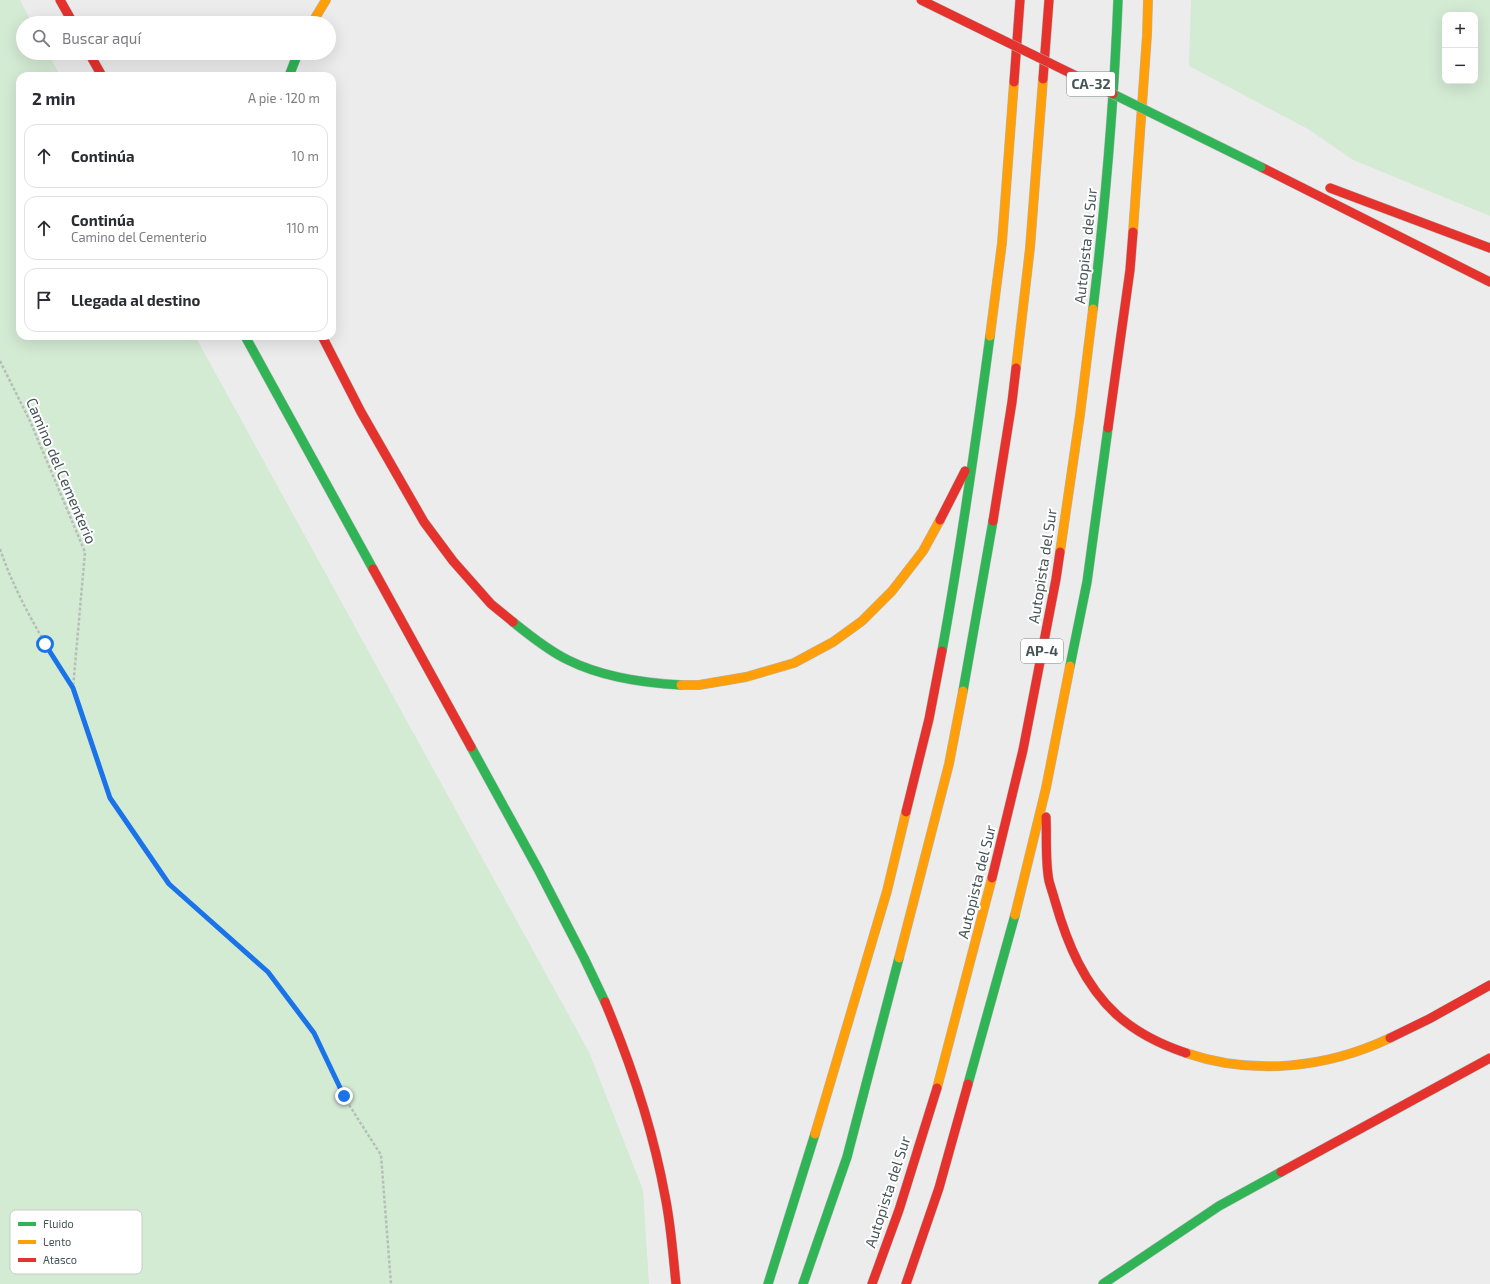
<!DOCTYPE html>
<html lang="es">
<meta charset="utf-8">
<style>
body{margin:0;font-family:"Exo 2",sans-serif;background:#f2f2f3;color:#2b2b33}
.controls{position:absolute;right:12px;top:12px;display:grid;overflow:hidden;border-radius:8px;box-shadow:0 4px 16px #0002}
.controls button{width:36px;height:36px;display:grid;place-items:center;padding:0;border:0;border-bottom:1px solid #e1e1e2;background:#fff;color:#2b2b33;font:20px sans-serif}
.stop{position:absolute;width:12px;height:12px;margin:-9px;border:3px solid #1a73e8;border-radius:50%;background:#fff}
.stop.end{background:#1a73e8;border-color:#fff;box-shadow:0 1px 4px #0008}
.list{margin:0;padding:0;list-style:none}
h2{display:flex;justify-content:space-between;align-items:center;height:52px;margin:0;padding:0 16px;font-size:17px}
h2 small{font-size:13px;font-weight:400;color:#7c7c81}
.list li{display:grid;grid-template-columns:26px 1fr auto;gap:12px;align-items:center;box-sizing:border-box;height:64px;margin:0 8px 8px;padding:0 8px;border:1px solid #e1e1e2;border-radius:12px}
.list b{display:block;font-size:15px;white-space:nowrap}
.list p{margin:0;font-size:13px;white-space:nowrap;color:#7c7c81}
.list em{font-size:13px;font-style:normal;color:#7c7c81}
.icon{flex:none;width:22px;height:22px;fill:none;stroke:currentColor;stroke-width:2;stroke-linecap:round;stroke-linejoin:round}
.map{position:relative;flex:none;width:1490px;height:1284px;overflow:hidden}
.search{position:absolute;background:#fff;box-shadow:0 4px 16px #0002;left:16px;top:16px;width:320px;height:44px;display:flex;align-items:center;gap:10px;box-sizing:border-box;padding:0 14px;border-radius:22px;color:#7c7c81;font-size:15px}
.panel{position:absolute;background:#fff;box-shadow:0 4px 16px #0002;left:16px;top:72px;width:320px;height:268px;border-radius:12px}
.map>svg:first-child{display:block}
</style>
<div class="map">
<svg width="1490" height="1284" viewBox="0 0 1490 1284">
<rect width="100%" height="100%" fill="#edecec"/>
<g fill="#d3ead3" fill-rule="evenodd">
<path d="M0 0H20L32 23H23V53H48L60 76H20V336H195L589 1052 643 1190 649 1284H0Z"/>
<path d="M1191 0H1490V216L1353 160 1308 129 1189 66ZM1445 15H1475V81H1445Z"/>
</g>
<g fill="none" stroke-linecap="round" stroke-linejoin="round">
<defs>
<g id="fast">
<path d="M289 76 298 53"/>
<path d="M1093 309C1105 207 1114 103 1118 0"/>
<path d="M245 336 373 569"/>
<path d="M513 622C529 635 549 651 568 660 602 677 643 683 681 685"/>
<path d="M942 651C961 546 976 441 990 336"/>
<path d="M1070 666 1087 582 1108 428"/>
<path d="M963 691 993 521"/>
<path d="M471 747 538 869 584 958 605 1002"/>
<path d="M968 1084 1015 915"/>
<path d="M768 1284 815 1134"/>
<path d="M803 1284 847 1157 899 958"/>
<path d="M1103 1284 1219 1206 1281 1172"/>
</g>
<g id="slow">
<path d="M312 23 326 0"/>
<path d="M1133 232 1147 35 1148 0"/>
<path d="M990 336 1002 243 1014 82"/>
<path d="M1016 368 1030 248 1043 79"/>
<path d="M1060 552 1080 415 1093 309"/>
<path d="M681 685H699L746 677 794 663 833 642 862 621 892 591 923 551 940 520"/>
<path d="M1015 915 1046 788 1070 666"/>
<path d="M899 958 949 764 963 691"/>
<path d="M1186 1053C1253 1076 1327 1068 1390 1038"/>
<path d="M937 1088 992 878"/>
<path d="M815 1134 887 891 906 812"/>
</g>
<g id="jam">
<path d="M60 0 73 23"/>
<path d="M89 53 102 76"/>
<path d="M1043 79 1049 0"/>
<path d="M1014 82 1020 0"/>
<path d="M1261 167 1490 282"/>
<path d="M1330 188 1490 248"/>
<path d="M322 336 361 412 424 522 453 561 491 604 513 622"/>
<path d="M1108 428 1130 270 1133 232"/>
<path d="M940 520 965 471"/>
<path d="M993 521 1012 402 1016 368"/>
<path d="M373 569 471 747"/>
<path d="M906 812 929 719 942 651"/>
<path d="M1046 817C1047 838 1045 860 1049 881 1051 888 1053 894 1055 901 1067 943 1084 985 1117 1015 1136 1032 1162 1045 1186 1053"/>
<path d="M992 878 1023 750 1056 579 1060 552"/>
<path d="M605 1002C631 1064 653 1130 665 1196 671 1225 673 1255 676 1284"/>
<path d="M1390 1038 1429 1019 1490 985"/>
<path d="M1281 1172 1490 1058"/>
<path d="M872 1284 899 1210 937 1088"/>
<path d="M906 1284 939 1188 968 1084"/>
</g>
</defs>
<use href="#fast" stroke="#b3b9ba" stroke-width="10"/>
<use href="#slow" stroke="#b3b9ba" stroke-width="10"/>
<use href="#jam" stroke="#b3b9ba" stroke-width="10"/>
<g stroke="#b5bfb8" stroke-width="2.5" stroke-dasharray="3 2" stroke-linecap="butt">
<path d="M0 361 30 421 85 552 73 688 110 798 169 884 268 972 314 1033 344 1097 381 1155 391 1284"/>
<path d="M0 549C17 599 45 644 73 688"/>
</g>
<use href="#fast" stroke="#30b455" stroke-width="9"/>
<use href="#slow" stroke="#ff9f0a" stroke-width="9"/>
<use href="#jam" stroke="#e5322d" stroke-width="9"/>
<defs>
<path id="fast-bridge" d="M1113 94 1261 167"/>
<path id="jam-bridge" d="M921 0 1113 94"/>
</defs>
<use href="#fast-bridge" stroke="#b3b9ba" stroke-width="10" stroke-linecap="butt"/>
<use href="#jam-bridge" stroke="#b3b9ba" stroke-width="10" stroke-linecap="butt"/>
<use href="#fast-bridge" stroke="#30b455" stroke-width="9"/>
<use href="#jam-bridge" stroke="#e5322d" stroke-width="9"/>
</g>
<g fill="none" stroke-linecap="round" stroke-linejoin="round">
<path stroke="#1a73e8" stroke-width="5" d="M45 644 73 688 110 798 169 884 268 972 314 1033 344 1096"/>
</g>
<g text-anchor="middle" stroke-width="4" stroke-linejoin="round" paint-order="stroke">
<g fill="#fff" stroke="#7e8789" stroke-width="1">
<rect x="1067" y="72" width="48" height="24" rx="3"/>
<rect x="1021" y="639" width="42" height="24" rx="3"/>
</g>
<g font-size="14" font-weight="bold" fill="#465456">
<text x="1091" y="89">CA-32</text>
<text x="1042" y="656">AP-4</text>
</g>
<g font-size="15" fill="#465456" stroke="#fff">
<text transform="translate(1086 246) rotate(-84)" y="5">Autopista del Sur</text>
<text transform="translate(61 471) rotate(67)" y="5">Camino del Cementerio</text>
<text transform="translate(1043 566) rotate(-81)" y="5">Autopista del Sur</text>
<text transform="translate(977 882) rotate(-76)" y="5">Autopista del Sur</text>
<text transform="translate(888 1192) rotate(-72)" y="5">Autopista del Sur</text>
</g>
</g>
<rect x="10" y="1210" width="132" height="64" rx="6" fill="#fff" stroke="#c8cccc" stroke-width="1"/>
<rect x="18" y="1222" width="18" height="4" fill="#30b455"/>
<rect x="18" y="1240" width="18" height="4" fill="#ff9f0a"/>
<rect x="18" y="1258" width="18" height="4" fill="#e5322d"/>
<g font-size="11" fill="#465456">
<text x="43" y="1228">Fluido</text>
<text x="43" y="1246">Lento</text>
<text x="43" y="1264">Atasco</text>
</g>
</svg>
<div class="controls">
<button>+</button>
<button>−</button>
</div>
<div class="stop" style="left:45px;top:644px"></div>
<div class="stop end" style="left:344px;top:1096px"></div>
<div class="search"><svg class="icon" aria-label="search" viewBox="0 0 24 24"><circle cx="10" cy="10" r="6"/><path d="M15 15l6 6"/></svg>Buscar aquí</div>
<section class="panel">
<h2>2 min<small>A pie · 120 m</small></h2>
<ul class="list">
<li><svg class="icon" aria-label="ahead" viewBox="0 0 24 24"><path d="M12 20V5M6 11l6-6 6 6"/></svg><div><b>Continúa</b></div><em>10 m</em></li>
<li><svg class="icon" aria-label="ahead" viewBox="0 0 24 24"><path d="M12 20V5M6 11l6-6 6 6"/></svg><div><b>Continúa</b><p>Camino del Cementerio</p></div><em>110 m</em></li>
<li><svg class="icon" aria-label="arrive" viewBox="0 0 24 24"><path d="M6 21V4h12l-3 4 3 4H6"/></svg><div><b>Llegada al destino</b></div></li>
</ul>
</section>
</div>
